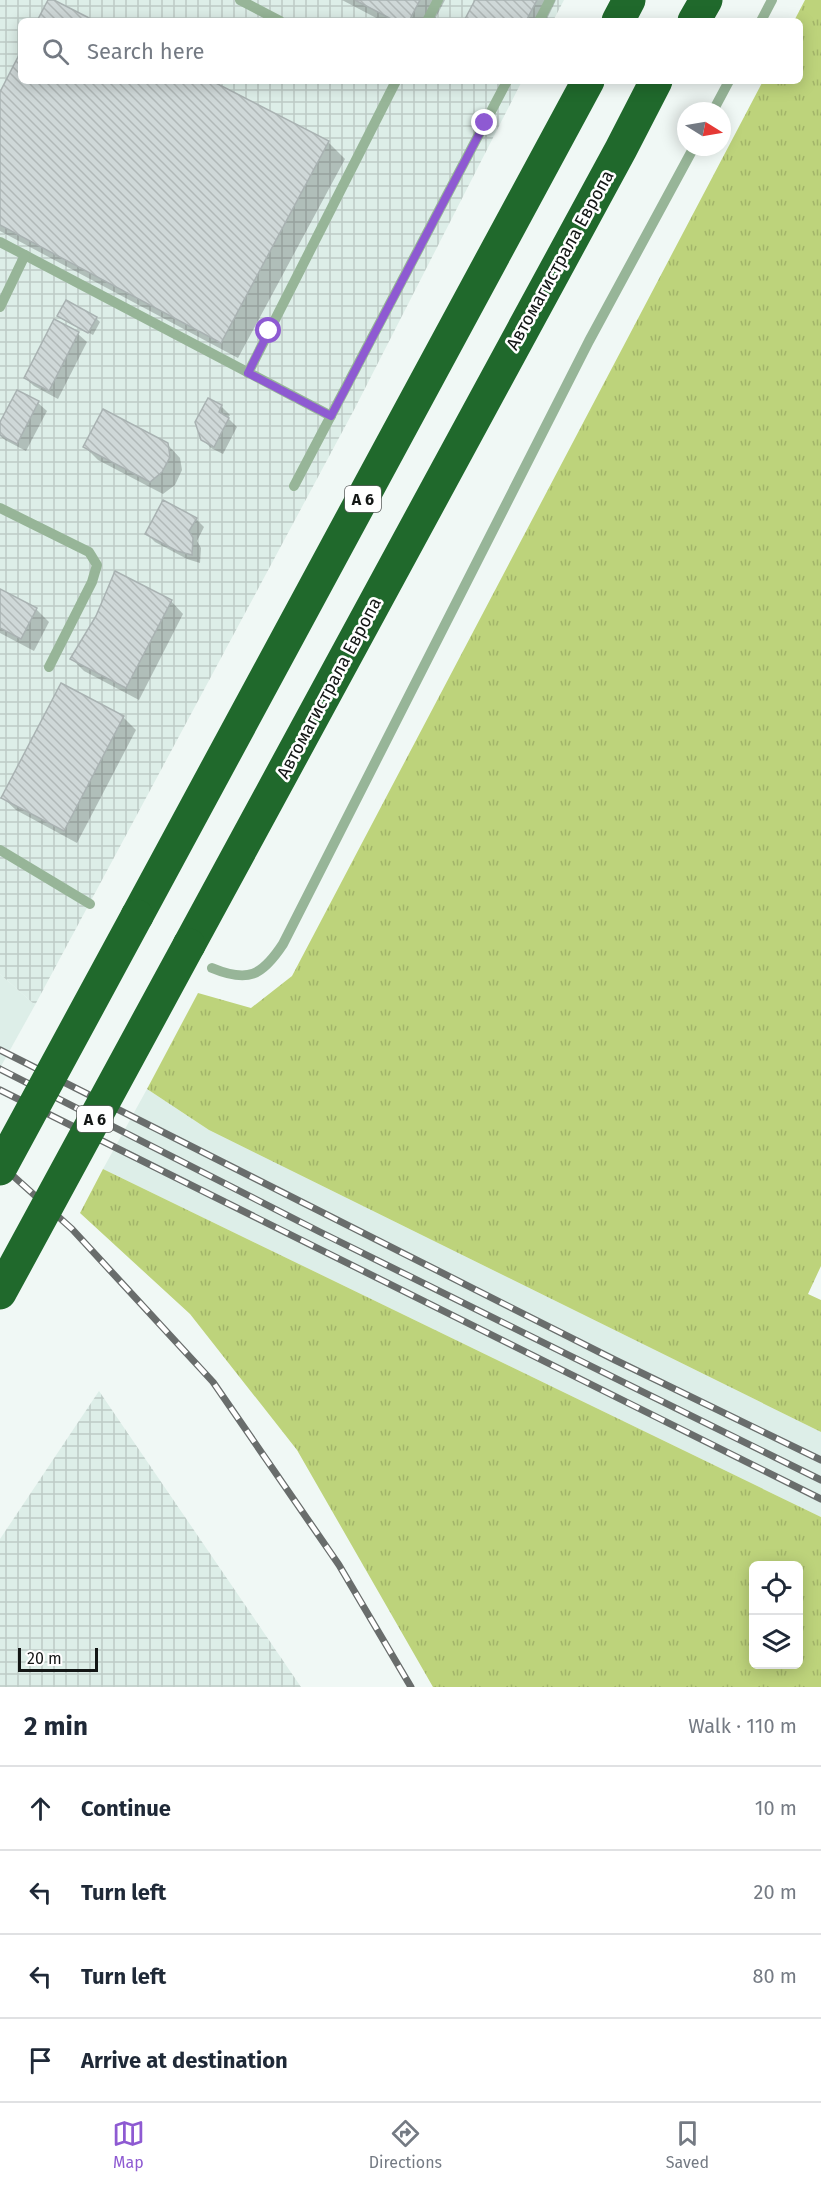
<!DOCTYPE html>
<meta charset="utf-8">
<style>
body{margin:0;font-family:"Fira Sans",sans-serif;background:#f6f6f7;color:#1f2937}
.controls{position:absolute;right:18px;bottom:18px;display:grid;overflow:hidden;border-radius:9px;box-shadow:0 3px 15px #0003}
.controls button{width:54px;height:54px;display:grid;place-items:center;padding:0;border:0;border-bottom:2px solid #e0e1e3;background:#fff;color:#1f2937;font:30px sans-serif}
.compass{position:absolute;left:677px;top:102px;width:54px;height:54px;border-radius:50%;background:#fff;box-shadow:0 3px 15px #0003;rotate:101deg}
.scale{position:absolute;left:18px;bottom:15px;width:80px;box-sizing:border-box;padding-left:6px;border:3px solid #131615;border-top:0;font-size:16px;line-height:21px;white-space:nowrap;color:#131615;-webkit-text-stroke:4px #fff;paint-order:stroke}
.stop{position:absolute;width:18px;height:18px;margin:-14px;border:4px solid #8e5ad2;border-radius:50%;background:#fff}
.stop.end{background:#8e5ad2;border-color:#fff;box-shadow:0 2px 6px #0008}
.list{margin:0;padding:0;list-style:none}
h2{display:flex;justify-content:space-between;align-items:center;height:78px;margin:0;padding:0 24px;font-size:26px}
h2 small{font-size:20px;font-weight:400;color:#747a83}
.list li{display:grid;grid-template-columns:39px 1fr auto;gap:18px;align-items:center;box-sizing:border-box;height:84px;padding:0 24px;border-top:2px solid #e0e1e3}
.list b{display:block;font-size:22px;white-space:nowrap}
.list em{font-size:20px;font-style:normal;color:#747a83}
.icon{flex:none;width:33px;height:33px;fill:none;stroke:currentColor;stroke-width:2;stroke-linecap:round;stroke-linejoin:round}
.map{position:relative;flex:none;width:821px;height:1687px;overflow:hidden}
.search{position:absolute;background:#fff;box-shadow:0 3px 15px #0003;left:18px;right:18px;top:18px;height:66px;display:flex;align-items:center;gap:15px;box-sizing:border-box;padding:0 21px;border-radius:9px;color:#747a83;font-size:22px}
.sheet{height:414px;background:#fff}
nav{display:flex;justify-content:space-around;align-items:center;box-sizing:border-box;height:84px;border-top:2px solid #e0e1e3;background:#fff;font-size:16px;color:#747a83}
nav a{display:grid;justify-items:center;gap:3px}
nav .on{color:#8e5ad2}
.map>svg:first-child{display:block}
</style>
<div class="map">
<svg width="821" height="1687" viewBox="0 0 821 1687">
<defs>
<pattern id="industrial-grid" width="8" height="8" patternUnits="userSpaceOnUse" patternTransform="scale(1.5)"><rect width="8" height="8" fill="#ddeee8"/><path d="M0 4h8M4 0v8" fill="none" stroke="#bdcbc6"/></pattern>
<pattern id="grass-tufts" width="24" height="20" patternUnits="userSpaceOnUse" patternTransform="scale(1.5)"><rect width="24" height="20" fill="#bdd37b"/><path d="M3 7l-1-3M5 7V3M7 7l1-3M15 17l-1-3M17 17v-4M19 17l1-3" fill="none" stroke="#a2b469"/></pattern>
<pattern id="building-back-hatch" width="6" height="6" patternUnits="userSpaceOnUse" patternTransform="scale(1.5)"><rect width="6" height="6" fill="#cfd8d8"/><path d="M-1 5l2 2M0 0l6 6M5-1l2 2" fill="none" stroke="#b1b9b8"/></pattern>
</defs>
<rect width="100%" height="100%" fill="#f0f8f5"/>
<g fill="#ddeee8">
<path d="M0 974 35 1005 0 1068Z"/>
<path d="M147 1089 209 1130 821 1432V1517L103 1169Z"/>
</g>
<g fill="url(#industrial-grid)">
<path d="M0 0H564L553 21H21V81H522L355 408 35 1005 0 974Z"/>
<path d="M99 1391 301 1687H0V1539Z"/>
</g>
<g fill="url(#grass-tufts)" fill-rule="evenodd">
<path d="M805 0H821V1266L808 1294 821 1300V1432L209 1130 147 1089 198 993 251 1008 292 976 763 81H800V21H794Z"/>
<path d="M103 1169 821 1517V1687H433L297 1450 190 1314 80 1213ZM754 1566H798V1664H754Z"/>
</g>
<g fill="#0003">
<path d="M342 0H445L434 21H382Z"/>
<path d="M477 0H556L546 21H466Z"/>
<path d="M21 55V81H209L328 142 345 159 238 358 0 231V95Z"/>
<path d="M59 316 96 318 100 322 93 335Z"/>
<path d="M55 321 78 334 87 342 58 399 34 386 25 378Z"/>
<path d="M17 392 38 403 47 411 26 451 5 440 0 436V425Z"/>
<path d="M221 406 230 415 228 418 237 427 223 454 211 448 202 439Z"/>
<path d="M167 444 180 458 182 470 175 485 163 494 98 460 85 447Z"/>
<path d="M196 519 204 527 197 541 201 548 200 563 187 559 155 542 147 534Z"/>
<path d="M0 590 36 609 49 622 34 651 0 633Z"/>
<path d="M171 601 183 614 139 700 84 671 72 659Z"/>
<path d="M123 717 136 730 77 843 16 810 3 798Z"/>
</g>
<g fill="url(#building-back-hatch)" stroke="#a9b2b2" stroke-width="1.5">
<path d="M48 0H54L95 21H37Z"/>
<path d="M355 0H420L409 21H395Z"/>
<path d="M475 0H537L526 21H464Z"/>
<path d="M21 51V81H212L329 141 221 343 0 225V92Z"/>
<path d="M66 300 97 317 88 333 57 316Z"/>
<path d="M54 319 79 332 49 391 24 378Z"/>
<path d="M17 390 39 401 17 444 0 435V422Z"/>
<path d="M208 398 222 405 219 412 229 418 214 447 201 440 195 422Z"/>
<path d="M103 409 168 443 170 457 162 472 150 482 83 447Z"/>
<path d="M163 500 197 518 189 531 193 538 192 555 177 551 145 534Z"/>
<path d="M115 571 172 600 126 688 70 659 96 616Z"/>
<path d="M0 589 37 608 21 639 0 628Z"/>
<path d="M61 683 124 716 64 831 1 798Z"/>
</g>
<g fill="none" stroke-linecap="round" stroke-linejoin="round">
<g stroke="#97b598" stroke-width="10">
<path d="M240 0 280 21"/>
<path d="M427 21 438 0"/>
<path d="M539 21 550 0"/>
<path d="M761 21 772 0"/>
<path d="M713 111 729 81"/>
<path d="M0 242 331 416"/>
<path d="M0 307 25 255"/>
<path d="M248 373 396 81"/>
<path d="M294 486 507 81"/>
<path d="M0 508 89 552 97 565 92 582 49 667"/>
<path d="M0 850 90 904"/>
<path d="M212 968C248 983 262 976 283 944L589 341 694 147"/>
</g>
<g stroke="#20692c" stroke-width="33">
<path d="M618 21 629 0"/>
<path d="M694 21 706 0"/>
<path d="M137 916 588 81"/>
<path d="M189 945 621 149 656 81"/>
</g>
<defs>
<g id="rail">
<path d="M0 1050 615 1360 821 1460"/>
<path d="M0 1069 320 1232 821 1480"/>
<path d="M0 1090 821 1499"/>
<path d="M0 1164 72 1229 213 1382 339 1565 411 1687"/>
</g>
</defs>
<use href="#rail" stroke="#696d6c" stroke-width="7"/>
<use href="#rail" stroke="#fff" stroke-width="4.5" stroke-dasharray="14" stroke-linecap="butt"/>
<g stroke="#20692c" stroke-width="33">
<path d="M0 1169 137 916"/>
<path d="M0 1293 189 945"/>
</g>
</g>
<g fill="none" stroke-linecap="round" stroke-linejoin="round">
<path stroke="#8e5ad2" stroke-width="8" d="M269 331 248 373 331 416 485 123"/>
</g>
<g text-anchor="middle" stroke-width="5" stroke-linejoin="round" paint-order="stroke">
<g fill="#fff" stroke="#5a5c5b" stroke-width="1.5">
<rect x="345" y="486" width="36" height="26" rx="4.5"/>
<rect x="77" y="1106" width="36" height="26" rx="4.5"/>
</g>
<g font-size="16" font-weight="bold" fill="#131615">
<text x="363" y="505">A 6</text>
<text x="95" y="1125">A 6</text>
</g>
<g font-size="18" fill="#131615" stroke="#fff">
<text transform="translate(560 260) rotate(-61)" y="6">Автомагистрала Европа</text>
<text transform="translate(329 688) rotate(-62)" y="6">Автомагистрала Европа</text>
</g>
</g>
</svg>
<div class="controls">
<button><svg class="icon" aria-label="locate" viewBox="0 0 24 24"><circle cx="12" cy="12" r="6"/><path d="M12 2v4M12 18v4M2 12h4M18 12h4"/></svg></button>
<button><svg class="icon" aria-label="layers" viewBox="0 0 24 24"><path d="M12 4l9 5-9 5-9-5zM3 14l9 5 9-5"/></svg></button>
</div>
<svg class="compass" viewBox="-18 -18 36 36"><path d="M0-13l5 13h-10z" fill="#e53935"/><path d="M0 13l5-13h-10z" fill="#747a83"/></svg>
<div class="scale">20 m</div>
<div class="stop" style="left:269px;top:331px"></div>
<div class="stop end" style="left:485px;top:123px"></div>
<div class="search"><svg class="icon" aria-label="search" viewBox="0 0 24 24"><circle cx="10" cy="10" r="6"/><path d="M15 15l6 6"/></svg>Search here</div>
</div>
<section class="sheet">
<h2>2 min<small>Walk · 110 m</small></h2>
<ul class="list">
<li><svg class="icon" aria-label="ahead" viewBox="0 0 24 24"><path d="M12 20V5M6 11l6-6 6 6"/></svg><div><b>Continue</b></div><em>10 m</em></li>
<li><svg class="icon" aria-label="left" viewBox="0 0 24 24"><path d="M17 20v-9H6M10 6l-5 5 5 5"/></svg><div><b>Turn left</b></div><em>20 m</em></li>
<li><svg class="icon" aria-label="left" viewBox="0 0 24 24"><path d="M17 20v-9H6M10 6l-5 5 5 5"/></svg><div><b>Turn left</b></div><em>80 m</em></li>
<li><svg class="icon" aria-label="arrive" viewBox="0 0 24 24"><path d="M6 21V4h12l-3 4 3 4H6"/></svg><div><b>Arrive at destination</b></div></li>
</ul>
</section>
<nav>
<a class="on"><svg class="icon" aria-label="map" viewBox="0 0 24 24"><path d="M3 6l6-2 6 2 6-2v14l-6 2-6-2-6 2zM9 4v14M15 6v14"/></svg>Map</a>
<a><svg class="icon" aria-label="directions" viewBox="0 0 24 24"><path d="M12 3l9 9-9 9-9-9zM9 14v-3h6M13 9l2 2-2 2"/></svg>Directions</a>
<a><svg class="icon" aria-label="saved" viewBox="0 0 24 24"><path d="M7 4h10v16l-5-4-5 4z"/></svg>Saved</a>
</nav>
